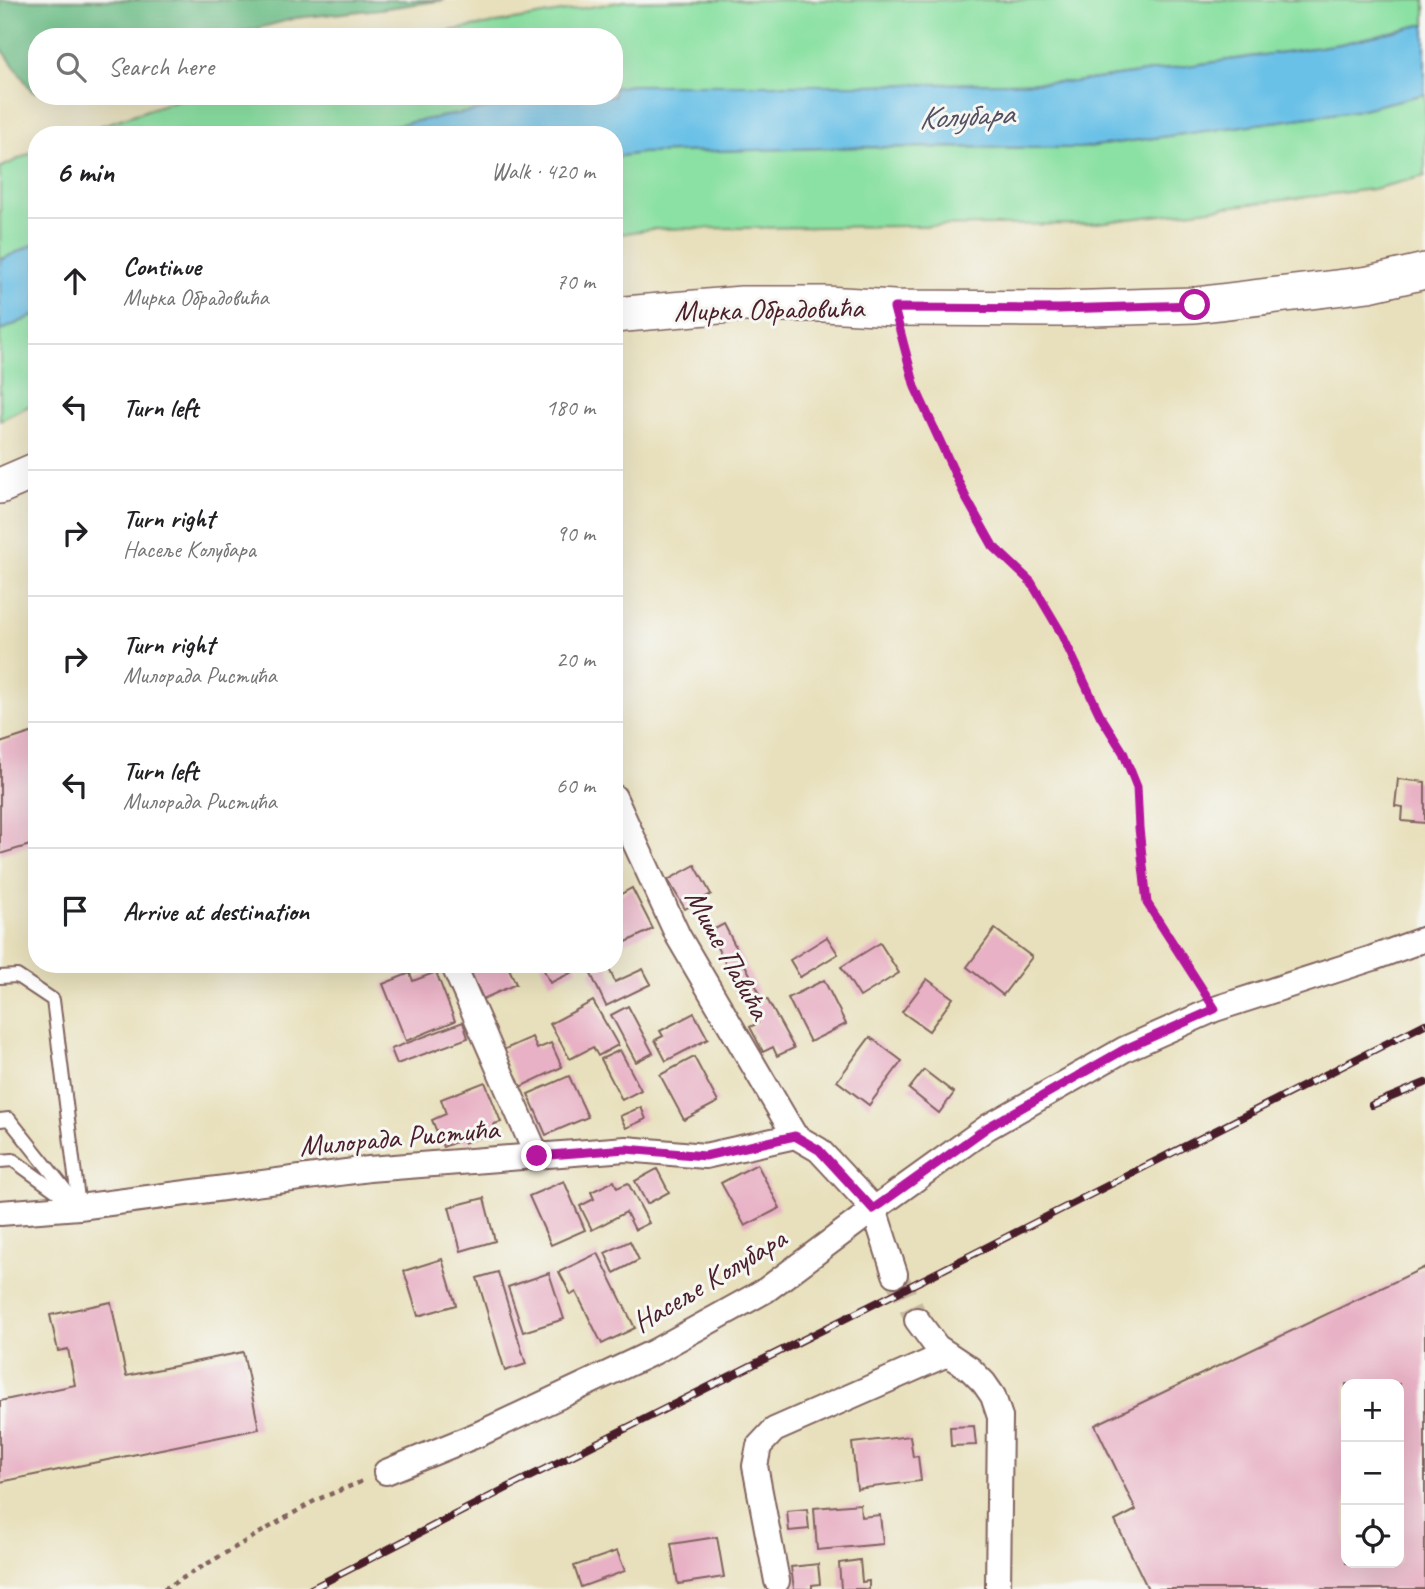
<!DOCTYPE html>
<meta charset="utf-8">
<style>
body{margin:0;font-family:Caveat,sans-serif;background:#f2f2f2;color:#202124}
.controls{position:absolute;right:21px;bottom:21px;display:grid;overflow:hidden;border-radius:14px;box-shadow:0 7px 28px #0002}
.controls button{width:63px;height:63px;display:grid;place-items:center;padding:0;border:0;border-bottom:2px solid #e0e0e0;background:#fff;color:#202124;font:35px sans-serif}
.stop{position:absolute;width:21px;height:21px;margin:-16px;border:5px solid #b5179e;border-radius:50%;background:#fff}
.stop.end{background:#b5179e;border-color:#fff;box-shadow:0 2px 7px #0008}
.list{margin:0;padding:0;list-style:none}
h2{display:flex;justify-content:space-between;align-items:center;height:91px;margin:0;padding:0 28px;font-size:30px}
h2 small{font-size:23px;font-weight:400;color:#757577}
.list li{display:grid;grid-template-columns:46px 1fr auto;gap:21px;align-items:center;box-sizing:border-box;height:126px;padding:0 28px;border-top:2px solid #e0e0e0}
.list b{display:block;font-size:26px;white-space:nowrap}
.list p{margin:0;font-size:23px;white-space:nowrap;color:#757577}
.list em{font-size:23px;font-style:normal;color:#757577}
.icon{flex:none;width:38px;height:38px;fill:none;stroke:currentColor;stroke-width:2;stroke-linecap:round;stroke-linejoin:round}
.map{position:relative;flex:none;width:1425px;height:1589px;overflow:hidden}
.search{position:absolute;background:#fff;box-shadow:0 7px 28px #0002;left:28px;top:28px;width:595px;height:77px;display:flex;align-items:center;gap:18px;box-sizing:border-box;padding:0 24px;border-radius:28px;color:#757577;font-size:26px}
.panel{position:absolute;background:#fff;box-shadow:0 7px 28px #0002;left:28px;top:126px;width:595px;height:847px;border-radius:28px}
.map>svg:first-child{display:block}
</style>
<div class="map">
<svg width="1425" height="1589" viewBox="0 0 1425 1589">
<rect width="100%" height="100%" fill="#f6f6f2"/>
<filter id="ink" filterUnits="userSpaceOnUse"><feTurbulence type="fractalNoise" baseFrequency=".0143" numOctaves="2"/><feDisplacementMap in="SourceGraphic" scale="14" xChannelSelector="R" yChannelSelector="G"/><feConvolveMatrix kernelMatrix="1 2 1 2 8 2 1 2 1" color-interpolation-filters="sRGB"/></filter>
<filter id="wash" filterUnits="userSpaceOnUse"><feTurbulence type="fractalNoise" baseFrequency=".00686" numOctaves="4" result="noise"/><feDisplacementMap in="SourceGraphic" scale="28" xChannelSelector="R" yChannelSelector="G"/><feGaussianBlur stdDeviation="1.57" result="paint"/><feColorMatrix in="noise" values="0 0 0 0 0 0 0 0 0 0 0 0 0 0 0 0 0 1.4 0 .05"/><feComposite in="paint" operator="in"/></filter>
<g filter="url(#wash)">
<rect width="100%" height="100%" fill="#e8e0bc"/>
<g fill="#8be1a3" stroke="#6a8067" stroke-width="2">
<path d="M683 0H1425V24L1340 44 1075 82 865 85H632L614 88V37H414L625 1Z"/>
<path d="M1425 94V176L1373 189 1089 224 652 229 614 235V157L641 153 865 147 1080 148 1354 111Z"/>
<path d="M189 96H563L336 135H73Z"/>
<path d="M37 150V243L0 260V168Z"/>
<path d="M37 314V402L0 420V331Z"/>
</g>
<path fill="#70bf89" stroke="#5d6f5a" stroke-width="2" d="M0 0H444L380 9 296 18 225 37H37V92L32 91 0 46Z"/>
<g fill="#6ac1e7" stroke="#5a7089" stroke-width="2">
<path d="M1425 24V94L1354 111 1080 148 865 147 641 153 614 157V135H336L563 96H614V88L632 85H865L1075 82 1340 44Z"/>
<path d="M37 243V314L0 331V260Z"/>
</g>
<g id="blocks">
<g fill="#e8b1c5" fill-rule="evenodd">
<path d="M37 731V843L0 854V743Z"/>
<path d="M1398 779 1425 782V823L1402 821 1403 807 1395 806Z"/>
<path d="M695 865 711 894 685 909 668 880Z"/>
<path d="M632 888 653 929 616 947 614 944V898Z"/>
<path d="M724 924 759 992 744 999 709 932Z"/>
<path d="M995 929 1032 957 1003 995 967 967Z"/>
<path d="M827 937 838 954 800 977 790 960Z"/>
<path d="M880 943 899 973 860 997 841 967Z"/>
<path d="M467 964H507L516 984 483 999Z"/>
<path d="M541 964H575L577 970 550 983Z"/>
<path d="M607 964 615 982 643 969 651 984 606 1006 590 972Z"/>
<path d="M436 972 455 1021 406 1041 383 984 410 973 413 981Z"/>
<path d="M927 979 953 998 929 1031 902 1012Z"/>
<path d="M824 980 846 1024 810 1042 788 998Z"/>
<path d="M767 999 794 1048 777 1056 773 1047 763 1052 750 1027 758 1023 751 1008Z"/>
<path d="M593 1001 618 1045 598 1056 593 1047 570 1059 550 1024Z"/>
<path d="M628 1006 653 1053 636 1062 611 1015Z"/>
<path d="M694 1013 708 1039 666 1061 655 1040 663 1036 660 1031Z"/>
<path d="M463 1022 468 1038 397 1064 391 1049Z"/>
<path d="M532 1037 537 1049 551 1043 562 1067 520 1087 503 1050Z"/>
<path d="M870 1037 902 1061 869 1105 837 1081Z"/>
<path d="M620 1050 641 1090 622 1100 601 1059Z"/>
<path d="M694 1057 718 1102 684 1120 660 1075Z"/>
<path d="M924 1070 954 1093 939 1113 909 1089Z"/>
<path d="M569 1076 588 1117 546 1135 528 1094Z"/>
<path d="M485 1082 501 1122 494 1124 496 1131 464 1143 463 1139 443 1147 432 1120 446 1114 441 1099Z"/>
<path d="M641 1107 646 1119 626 1128 620 1116Z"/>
<path d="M757 1164 780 1208 745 1226 721 1183Z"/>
<path d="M657 1169 669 1192 647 1204 635 1181Z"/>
<path d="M564 1181 585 1230 551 1245 529 1196Z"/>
<path d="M614 1181 617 1188 628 1183 649 1223 635 1230 626 1212 592 1230 580 1206 594 1199 591 1192Z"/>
<path d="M484 1198 495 1241 461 1251 449 1207Z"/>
<path d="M630 1241 639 1260 614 1273 605 1253Z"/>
<path d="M598 1253 635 1328 602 1344 576 1292 571 1295 559 1272Z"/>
<path d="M442 1259 456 1305 418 1316 404 1271Z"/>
<path d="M1425 1267V1589H1148L1115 1521 1136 1510 1095 1425ZM1346 1384H1399V1563H1346Z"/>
<path d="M498 1272 526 1364 505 1371 477 1278Z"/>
<path d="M549 1273 564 1319 523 1332 508 1287Z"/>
<path d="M111 1302 126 1376 243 1352 259 1429 0 1482V1401L75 1385 68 1349 58 1351 50 1315Z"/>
<path d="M974 1426 976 1445 951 1446 950 1427Z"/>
<path d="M910 1436 913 1457 918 1456 921 1481 857 1489 852 1443Z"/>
<path d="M860 1504 861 1517 880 1515 883 1544 817 1550 814 1508Z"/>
<path d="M807 1509 809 1529 789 1531 787 1511Z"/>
<path d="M717 1537 724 1577 678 1584 671 1544Z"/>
<path d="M617 1551 625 1571 581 1587 574 1566Z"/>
<path d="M860 1560 862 1582 869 1581V1589H841L839 1563Z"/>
<path d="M818 1564 820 1584 812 1585V1589H794L791 1567Z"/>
</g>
</g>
</g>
<g filter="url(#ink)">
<use href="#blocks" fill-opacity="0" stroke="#81635e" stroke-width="2"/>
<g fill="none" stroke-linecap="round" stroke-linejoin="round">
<path stroke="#c8b99f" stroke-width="24" stroke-dasharray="24 12" stroke-linecap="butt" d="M895 1274 917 1320"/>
<defs>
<g id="lane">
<path d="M0 977 17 976 53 1000 79 1207"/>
<path d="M0 1120 9 1119 79 1207"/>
<path d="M0 1161 13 1160 67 1199"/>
</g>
<g id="street">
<path d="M614 797 678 936 795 1136"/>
<path d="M453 964 537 1156"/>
<path d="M0 1213 79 1207 369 1169 626 1149 705 1156 795 1136 819 1150 874 1209 895 1274"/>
<path d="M917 1320 937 1347 970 1369 984 1383 993 1396 1000 1417 998 1589"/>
<path d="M386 1472 479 1434 654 1352 766 1290 874 1209 988 1127 1125 1049 1215 1009 1373 958 1425 939"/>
<path d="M777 1581 755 1466 759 1446 774 1430 947 1354"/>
</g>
<g id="secondary">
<path d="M614 315 742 304H825L894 308 1059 309 1195 305 1369 284 1425 271"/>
<path d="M0 486 37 470"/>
</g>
</defs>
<use href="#lane" stroke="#81635e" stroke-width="16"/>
<use href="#street" stroke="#81635e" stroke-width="28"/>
<use href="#secondary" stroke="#81635e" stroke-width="38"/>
<g stroke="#81635e" stroke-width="4.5" stroke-dasharray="5 5" stroke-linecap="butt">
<path d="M902 340 915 387 966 498 993 546 1031 582 1060 631 1100 715 1123 752 1137 787 1143 872 1147 903 1202 987"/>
<path d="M164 1589 316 1500 363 1481"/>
</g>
<use href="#lane" stroke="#fff" stroke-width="12"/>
<use href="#street" stroke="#fff" stroke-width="24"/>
<use href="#secondary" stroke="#fff" stroke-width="35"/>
<defs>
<g id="rail">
<path d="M1372 1105 1425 1083"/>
<path d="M311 1589 505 1489 940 1271 1425 1024"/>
</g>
</defs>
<use href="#rail" stroke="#4a1f2b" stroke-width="8"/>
<use href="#rail" stroke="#f6f6f2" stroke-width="5" stroke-dasharray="16" stroke-linecap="butt"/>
</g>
</g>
<g fill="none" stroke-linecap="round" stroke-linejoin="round" filter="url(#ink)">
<path stroke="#b5179e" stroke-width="9" d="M537 1156 626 1149 705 1156 795 1136 819 1150 873 1209 988 1127 1125 1049 1215 1009 1147 903 1139 828 1137 787 1123 752 1100 715 1060 631 1031 582 993 546 966 498 915 387 894 308 1059 309 1195 305"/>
</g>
<g text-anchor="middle" stroke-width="6" stroke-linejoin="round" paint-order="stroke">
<g font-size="30" fill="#4a1f2b" stroke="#f6f6f2">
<text transform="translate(769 309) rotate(-1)" y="10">Мирка Обрадовића</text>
<text transform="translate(728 954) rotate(61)" y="10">Мише Павића</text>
<text transform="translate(399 1137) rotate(-5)" y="10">Милорада Ристића</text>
<text transform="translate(709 1280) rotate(-31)" y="10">Насеље Колубара</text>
</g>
<g font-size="32" font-style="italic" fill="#545063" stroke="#f6f6f2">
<text transform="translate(966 115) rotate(-3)" y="11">Колубара</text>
</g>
</g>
</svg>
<div class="controls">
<button>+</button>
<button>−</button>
<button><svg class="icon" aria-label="locate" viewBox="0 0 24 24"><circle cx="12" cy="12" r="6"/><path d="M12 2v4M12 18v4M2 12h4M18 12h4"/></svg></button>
</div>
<div class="stop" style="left:1195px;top:305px"></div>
<div class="stop end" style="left:537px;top:1156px"></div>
<div class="search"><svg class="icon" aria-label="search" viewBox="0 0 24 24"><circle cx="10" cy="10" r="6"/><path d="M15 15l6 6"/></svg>Search here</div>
<section class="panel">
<h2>6 min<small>Walk · 420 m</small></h2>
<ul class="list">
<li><svg class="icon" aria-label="ahead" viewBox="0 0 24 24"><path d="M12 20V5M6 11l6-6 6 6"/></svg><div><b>Continue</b><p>Мирка Обрадовића</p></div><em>70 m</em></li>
<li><svg class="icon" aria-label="left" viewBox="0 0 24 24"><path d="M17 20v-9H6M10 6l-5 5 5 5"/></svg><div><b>Turn left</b></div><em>180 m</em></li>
<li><svg class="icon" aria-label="right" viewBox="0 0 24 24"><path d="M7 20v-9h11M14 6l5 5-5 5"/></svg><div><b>Turn right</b><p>Насеље Колубара</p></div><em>90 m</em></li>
<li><svg class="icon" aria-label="right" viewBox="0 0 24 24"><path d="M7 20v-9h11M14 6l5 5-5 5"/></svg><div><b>Turn right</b><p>Милорада Ристића</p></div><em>20 m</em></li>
<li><svg class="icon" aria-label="left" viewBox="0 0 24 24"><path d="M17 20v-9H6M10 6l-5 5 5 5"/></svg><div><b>Turn left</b><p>Милорада Ристића</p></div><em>60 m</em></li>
<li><svg class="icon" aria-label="arrive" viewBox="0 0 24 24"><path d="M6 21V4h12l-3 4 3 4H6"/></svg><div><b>Arrive at destination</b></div></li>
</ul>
</section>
</div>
